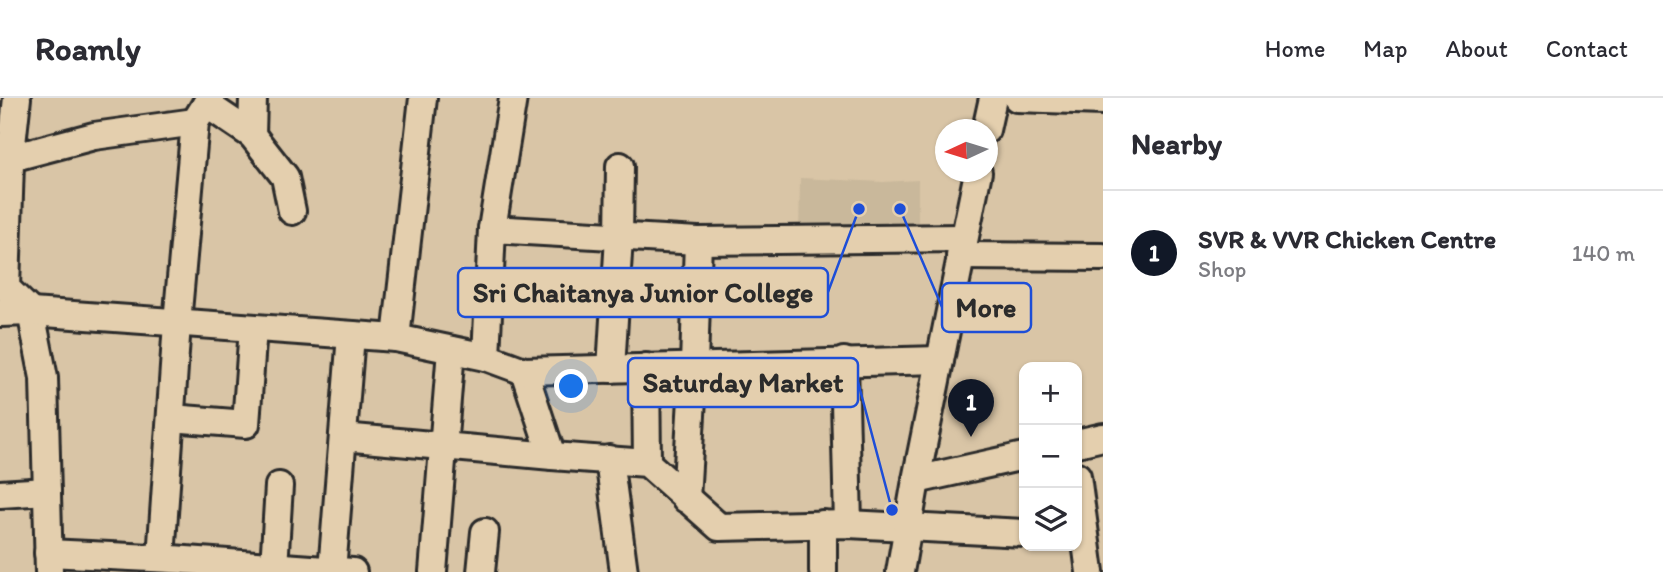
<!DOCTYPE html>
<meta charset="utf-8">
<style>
body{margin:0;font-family:Itim,sans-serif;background:#f7f7f7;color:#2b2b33}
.controls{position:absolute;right:21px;bottom:21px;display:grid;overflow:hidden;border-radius:14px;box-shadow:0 2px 5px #0004}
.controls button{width:63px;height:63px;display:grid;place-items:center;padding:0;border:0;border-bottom:2px solid #e1e1e2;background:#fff;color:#2b2b33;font:35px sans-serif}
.compass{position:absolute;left:935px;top:21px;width:63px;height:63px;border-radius:50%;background:#fff;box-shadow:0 2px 5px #0004;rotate:266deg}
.you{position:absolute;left:572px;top:289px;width:24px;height:24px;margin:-18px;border:5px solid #fff;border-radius:50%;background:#1a73e8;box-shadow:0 0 0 10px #1a73e833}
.badge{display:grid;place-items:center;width:46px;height:46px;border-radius:50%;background:#111827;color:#fff;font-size:23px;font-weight:700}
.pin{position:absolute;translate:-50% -58px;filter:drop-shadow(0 2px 4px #0008)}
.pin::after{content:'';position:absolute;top:37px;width:24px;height:21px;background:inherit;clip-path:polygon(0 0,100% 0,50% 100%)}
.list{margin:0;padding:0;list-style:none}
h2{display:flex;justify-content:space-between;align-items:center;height:91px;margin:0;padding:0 28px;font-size:30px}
h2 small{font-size:23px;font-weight:400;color:#7c7c81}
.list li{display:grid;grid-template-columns:46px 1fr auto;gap:21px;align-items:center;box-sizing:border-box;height:126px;padding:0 28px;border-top:2px solid #e1e1e2}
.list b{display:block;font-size:26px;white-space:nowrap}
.list p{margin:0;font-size:23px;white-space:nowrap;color:#7c7c81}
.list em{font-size:23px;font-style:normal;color:#7c7c81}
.icon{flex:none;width:38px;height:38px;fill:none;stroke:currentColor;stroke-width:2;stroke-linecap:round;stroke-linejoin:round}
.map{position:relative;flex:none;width:1103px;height:474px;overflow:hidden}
header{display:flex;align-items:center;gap:42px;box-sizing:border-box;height:98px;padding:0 35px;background:#fff;border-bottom:2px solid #e1e1e2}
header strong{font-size:33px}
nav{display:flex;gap:38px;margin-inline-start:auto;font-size:24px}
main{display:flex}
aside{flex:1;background:#fff}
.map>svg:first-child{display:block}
</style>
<header>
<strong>Roamly</strong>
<nav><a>Home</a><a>Map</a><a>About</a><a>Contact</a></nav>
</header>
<main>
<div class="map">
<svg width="1103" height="474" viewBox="0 0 1103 474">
<rect width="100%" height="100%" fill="#d9c5a6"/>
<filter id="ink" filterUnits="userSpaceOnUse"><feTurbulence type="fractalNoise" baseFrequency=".0143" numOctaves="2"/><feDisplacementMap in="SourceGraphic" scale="14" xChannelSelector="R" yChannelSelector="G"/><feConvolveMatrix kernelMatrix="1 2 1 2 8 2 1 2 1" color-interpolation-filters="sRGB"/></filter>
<g filter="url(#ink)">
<path fill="#c9b89b" d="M800 80 883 84 918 82V137L799 139Z"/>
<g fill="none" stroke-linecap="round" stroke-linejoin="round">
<path stroke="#686257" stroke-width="6" d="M186 14 194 0"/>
<defs>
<g id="minor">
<path d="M17 0 10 65 6 190 31 214 44 280 49 474"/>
<path d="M1017 0 1103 3"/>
<path d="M206 6 252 37 285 79 292 113"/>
<path d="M986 32 993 0"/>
<path d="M252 37 253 0"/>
<path d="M11 60 94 38 195 24"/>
<path d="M492 131 698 143 964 140"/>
<path d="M960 158 1103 159"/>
<path d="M0 215 31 214 396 240 486 259 524 273 552 358"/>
<path d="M396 240 423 0"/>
<path d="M486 259 492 131 513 0"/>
<path d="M844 263 848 426"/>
<path d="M646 269 647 365"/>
<path d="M611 271 619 139 620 68"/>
<path d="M524 273 940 262"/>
<path d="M171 320 246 326 253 230"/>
<path d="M343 339 552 358 647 365 719 429 848 426 1024 435"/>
<path d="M1077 345 1103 339"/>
<path d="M609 361 624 474"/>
<path d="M1077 378 1090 474"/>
<path d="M916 382 1024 358"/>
<path d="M0 396 47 393"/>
<path d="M686 401 694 267 698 143"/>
<path d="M48 455 172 461 353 474"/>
<path d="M161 460 177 225 195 24 210 0"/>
<path d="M274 469 279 388"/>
<path d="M332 473 351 237"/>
<path d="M433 474 451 252"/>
<path d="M481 474 485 434"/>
<path d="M823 474V426"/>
<path d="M900 474 916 382 978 74"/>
</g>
</defs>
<use href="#minor" stroke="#2b2b2b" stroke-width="32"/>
<use href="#minor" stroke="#e4cfae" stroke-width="26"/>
</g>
</g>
<path fill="none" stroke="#1d4ed8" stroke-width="2.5" d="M859 111L828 194M900 111L942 209M892 412L858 284"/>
<g fill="#1d4ed8" stroke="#e4cfae" stroke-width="2.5">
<circle cx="859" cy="111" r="7"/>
<circle cx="900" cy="111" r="7"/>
<circle cx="892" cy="412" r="7"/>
</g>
<g fill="#e4cfae" stroke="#1d4ed8" stroke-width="2.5">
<rect x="458" y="170" width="370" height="49" rx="7"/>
<rect x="942" y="185" width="89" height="49" rx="7"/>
<rect x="628" y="260" width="230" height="49" rx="7"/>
</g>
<g font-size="28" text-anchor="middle" font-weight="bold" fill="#2b2b2b">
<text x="643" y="204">Sri Chaitanya Junior College</text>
<text x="986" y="219">More</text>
<text x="743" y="294">Saturday Market</text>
</g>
</svg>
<div class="controls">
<button>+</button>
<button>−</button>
<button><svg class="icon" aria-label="layers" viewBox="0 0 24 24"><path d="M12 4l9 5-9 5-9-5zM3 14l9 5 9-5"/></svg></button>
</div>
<svg class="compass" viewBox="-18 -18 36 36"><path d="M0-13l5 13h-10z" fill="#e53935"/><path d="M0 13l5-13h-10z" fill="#7c7c81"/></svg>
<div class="you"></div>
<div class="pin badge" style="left:971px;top:339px">1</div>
</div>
<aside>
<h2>Nearby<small></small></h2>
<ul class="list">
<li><span class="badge">1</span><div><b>SVR &amp; VVR Chicken Centre</b><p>Shop</p></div><em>140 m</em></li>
</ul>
</aside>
</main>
